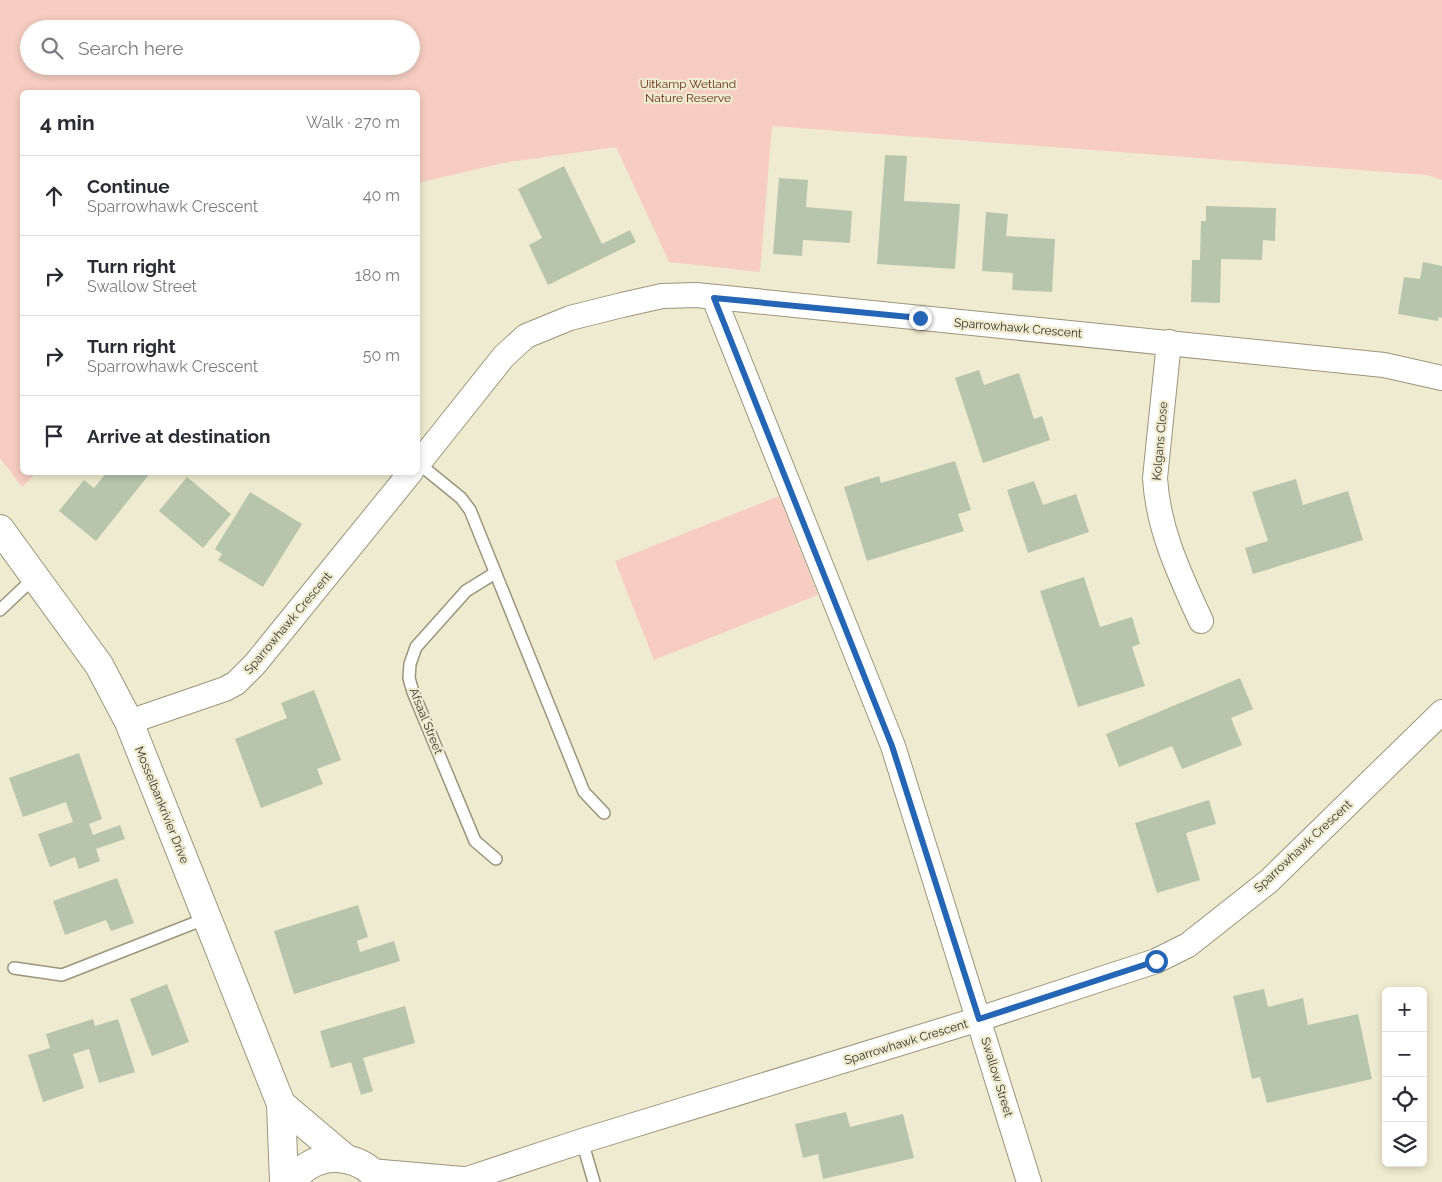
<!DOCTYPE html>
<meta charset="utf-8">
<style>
body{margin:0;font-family:Raleway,sans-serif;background:#f2f2f3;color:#2b2b33}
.controls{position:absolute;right:15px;bottom:15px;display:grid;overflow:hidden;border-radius:8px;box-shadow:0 2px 8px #0003}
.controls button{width:45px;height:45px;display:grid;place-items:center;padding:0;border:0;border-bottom:1px solid #e1e1e2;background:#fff;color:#2b2b33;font:25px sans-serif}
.stop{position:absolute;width:15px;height:15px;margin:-11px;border:4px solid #2565b6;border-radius:50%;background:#fff}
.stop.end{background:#2565b6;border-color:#fff;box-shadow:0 1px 5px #0008}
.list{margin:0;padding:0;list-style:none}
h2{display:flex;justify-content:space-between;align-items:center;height:65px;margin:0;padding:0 20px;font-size:21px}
h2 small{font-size:16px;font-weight:400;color:#7c7c81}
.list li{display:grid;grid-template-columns:32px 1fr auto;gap:15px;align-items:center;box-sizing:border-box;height:80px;padding:0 20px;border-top:1px solid #e1e1e2}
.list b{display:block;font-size:19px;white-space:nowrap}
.list p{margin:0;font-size:16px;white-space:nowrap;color:#7c7c81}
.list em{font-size:16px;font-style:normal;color:#7c7c81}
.icon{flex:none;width:28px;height:28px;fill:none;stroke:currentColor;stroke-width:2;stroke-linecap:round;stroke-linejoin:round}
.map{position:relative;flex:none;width:1442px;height:1182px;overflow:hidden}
.search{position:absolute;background:#fff;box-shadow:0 2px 8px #0003;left:20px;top:20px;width:400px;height:55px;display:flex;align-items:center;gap:12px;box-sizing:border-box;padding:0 18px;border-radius:28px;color:#7c7c81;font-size:19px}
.panel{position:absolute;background:#fff;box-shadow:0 2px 8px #0003;left:20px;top:90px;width:400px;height:385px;border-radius:8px}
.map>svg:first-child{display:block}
</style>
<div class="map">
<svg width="1442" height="1182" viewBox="0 0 1442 1182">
<rect width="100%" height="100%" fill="#efebd0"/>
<g fill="#f7cdc2" fill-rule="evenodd">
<path d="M0 0H1442V180L1427 175 772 126 760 272 669 262 616 147 503 163 418 183V92H22V472L36 473 22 487 0 458ZM29 29H411V66H29Z"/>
<path d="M779 496 818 595 654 660 615 561Z"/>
</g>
<g fill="#b8c5ad">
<path d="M885 155 907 156 904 201 960 204 955 269 877 264Z"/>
<path d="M564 166 602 244 630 230 636 242 548 285 529 245 542 238 518 189Z"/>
<path d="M779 178 808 180 806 207 852 211 850 243 803 240 802 256 773 254Z"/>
<path d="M1206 206 1276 208 1275 241 1263 240 1262 260 1221 259 1220 303 1191 302 1192 260H1200L1201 221H1206Z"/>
<path d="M986 212 1008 214 1006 236 1055 239 1052 292 1012 290 1013 273 982 271Z"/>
<path d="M1423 262 1442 266V318L1439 317 1438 321 1398 314 1404 277 1420 279Z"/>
<path d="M979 370 984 385 1019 373 1034 419 1042 416 1050 440 983 463 955 378Z"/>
<path d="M955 461 971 510 958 514 964 531 867 561 844 487 879 476 881 483Z"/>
<path d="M107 472H151L96 541 59 511 84 480 94 488Z"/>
<path d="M187 477 231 514 203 548 159 511Z"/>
<path d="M1296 479 1303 505 1348 491 1363 540 1253 574 1245 548 1268 541 1252 492Z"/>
<path d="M1034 481 1043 505 1076 494 1089 532 1028 553 1007 490Z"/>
<path d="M250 492 302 524 263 587 218 560 222 554 215 549Z"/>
<path d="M1084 577 1100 627 1132 617 1140 644 1132 647 1145 686 1078 707 1040 591Z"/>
<path d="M1240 678 1253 709 1231 718 1242 745 1182 769 1172 746 1119 767 1106 734Z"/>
<path d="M314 690 341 760 317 769 323 784 261 808 235 739 287 718 281 703Z"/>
<path d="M79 753 102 819 89 824 93 835 120 825 125 839 96 849 100 861 79 869 75 857 50 867 38 834 73 822 66 802 23 817 9 778Z"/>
<path d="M1209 800 1216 824 1186 833 1200 880 1157 893 1135 823Z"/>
<path d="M117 878 134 923 111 931 106 920 65 935 53 901Z"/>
<path d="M358 905 368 937 357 941 360 952 394 941 400 961 294 994 274 931Z"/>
<path d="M167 984 189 1042 152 1056 130 999Z"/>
<path d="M1264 989 1268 1007 1303 998 1308 1025 1358 1014 1372 1079 1267 1103 1260 1077 1252 1079 1233 996Z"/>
<path d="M405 1006 415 1043 363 1058 373 1091 361 1095 351 1062 331 1068 320 1031Z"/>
<path d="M93 1019 95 1026 118 1019 135 1072 99 1083 89 1049 73 1054 84 1088 43 1102 28 1055 50 1048 46 1034Z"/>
<path d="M846 1112 850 1127 903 1114 914 1158 823 1179 818 1154 803 1158 795 1124Z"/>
</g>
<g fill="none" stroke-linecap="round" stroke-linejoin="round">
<defs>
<g id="service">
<path d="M418 463 461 498 470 510 584 792 604 813"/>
<path d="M495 573 466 591 416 647 410 664 409 678 413 692 475 841 496 859"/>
<path d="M0 610 35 577"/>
<path d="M14 968 62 975 207 918"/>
<path d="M582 1141 594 1182"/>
</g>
<g id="minor">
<path d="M714 298 893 746 1029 1182"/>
<path d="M1169 342 1155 478C1158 530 1180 575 1201 621"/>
<path d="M418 464 504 356 526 336 570 318 622 305 662 296 696 295 1384 365 1442 378"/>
<path d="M129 722 225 689 236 683 255 664 411 472"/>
<path d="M370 1171 463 1179"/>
<path d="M458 1182 582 1141 979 1019 1156 961 1188 945 1269 881 1442 712"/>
</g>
<g id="tertiary">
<path d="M0 529 99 665 129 722 281 1104 284 1182"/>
<path d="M281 1104 346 1159"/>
<path d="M291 1182C296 1176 301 1170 308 1166 331 1151 365 1158 380 1182"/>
</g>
</defs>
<use href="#service" stroke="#9a957d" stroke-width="14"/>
<use href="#minor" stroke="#9a957d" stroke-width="26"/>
<use href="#tertiary" stroke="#9a957d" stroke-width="30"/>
<use href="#service" stroke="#fff" stroke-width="11"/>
<use href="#minor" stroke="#fff" stroke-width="24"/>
<use href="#tertiary" stroke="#fff" stroke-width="28"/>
</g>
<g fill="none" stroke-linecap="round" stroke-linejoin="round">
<path stroke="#2565b6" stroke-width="6" d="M920 318 714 298 892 746 979 1019 1156 961"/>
</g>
<g text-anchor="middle" stroke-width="4.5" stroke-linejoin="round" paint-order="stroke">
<g font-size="12" fill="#682a1a" stroke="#efebd0">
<text x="688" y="88">Uitkamp Wetland<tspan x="688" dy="14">Nature Reserve</tspan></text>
</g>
<g font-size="12" fill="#353329" stroke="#efebd0">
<text transform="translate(1018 328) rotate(5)" y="4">Sparrowhawk Crescent</text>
<text transform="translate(1160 441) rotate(-85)" y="4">Kolgans Close</text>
<text transform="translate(288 623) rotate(-50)" y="4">Sparrowhawk Crescent</text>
<text transform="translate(426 721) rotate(68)" y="4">Afsaal Street</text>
<text transform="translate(162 805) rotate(68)" y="4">Mosselbankrivier Drive</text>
<text transform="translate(1303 846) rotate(-43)" y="4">Sparrowhawk Crescent</text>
<text transform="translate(906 1042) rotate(-17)" y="4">Sparrowhawk Crescent</text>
<text transform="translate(997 1077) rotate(73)" y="4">Swallow Street</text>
</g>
</g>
</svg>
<div class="controls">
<button>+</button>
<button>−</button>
<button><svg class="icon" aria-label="locate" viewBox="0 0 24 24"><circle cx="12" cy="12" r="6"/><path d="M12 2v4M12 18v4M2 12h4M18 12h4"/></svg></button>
<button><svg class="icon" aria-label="layers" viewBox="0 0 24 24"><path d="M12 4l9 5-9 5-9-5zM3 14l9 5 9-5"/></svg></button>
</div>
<div class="stop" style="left:1156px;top:961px"></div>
<div class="stop end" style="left:920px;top:318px"></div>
<div class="search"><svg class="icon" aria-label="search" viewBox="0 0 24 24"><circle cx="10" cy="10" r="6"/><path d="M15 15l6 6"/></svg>Search here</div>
<section class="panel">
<h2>4 min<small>Walk · 270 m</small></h2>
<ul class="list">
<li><svg class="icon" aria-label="ahead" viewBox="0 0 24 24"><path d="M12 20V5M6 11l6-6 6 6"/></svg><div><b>Continue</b><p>Sparrowhawk Crescent</p></div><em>40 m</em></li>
<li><svg class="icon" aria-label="right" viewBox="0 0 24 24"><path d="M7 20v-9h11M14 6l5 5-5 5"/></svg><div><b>Turn right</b><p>Swallow Street</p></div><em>180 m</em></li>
<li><svg class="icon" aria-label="right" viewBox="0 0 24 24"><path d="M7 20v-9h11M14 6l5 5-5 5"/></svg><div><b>Turn right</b><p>Sparrowhawk Crescent</p></div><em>50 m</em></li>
<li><svg class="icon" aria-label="arrive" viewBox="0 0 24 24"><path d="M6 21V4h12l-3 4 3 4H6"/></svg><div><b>Arrive at destination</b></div></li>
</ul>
</section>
</div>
